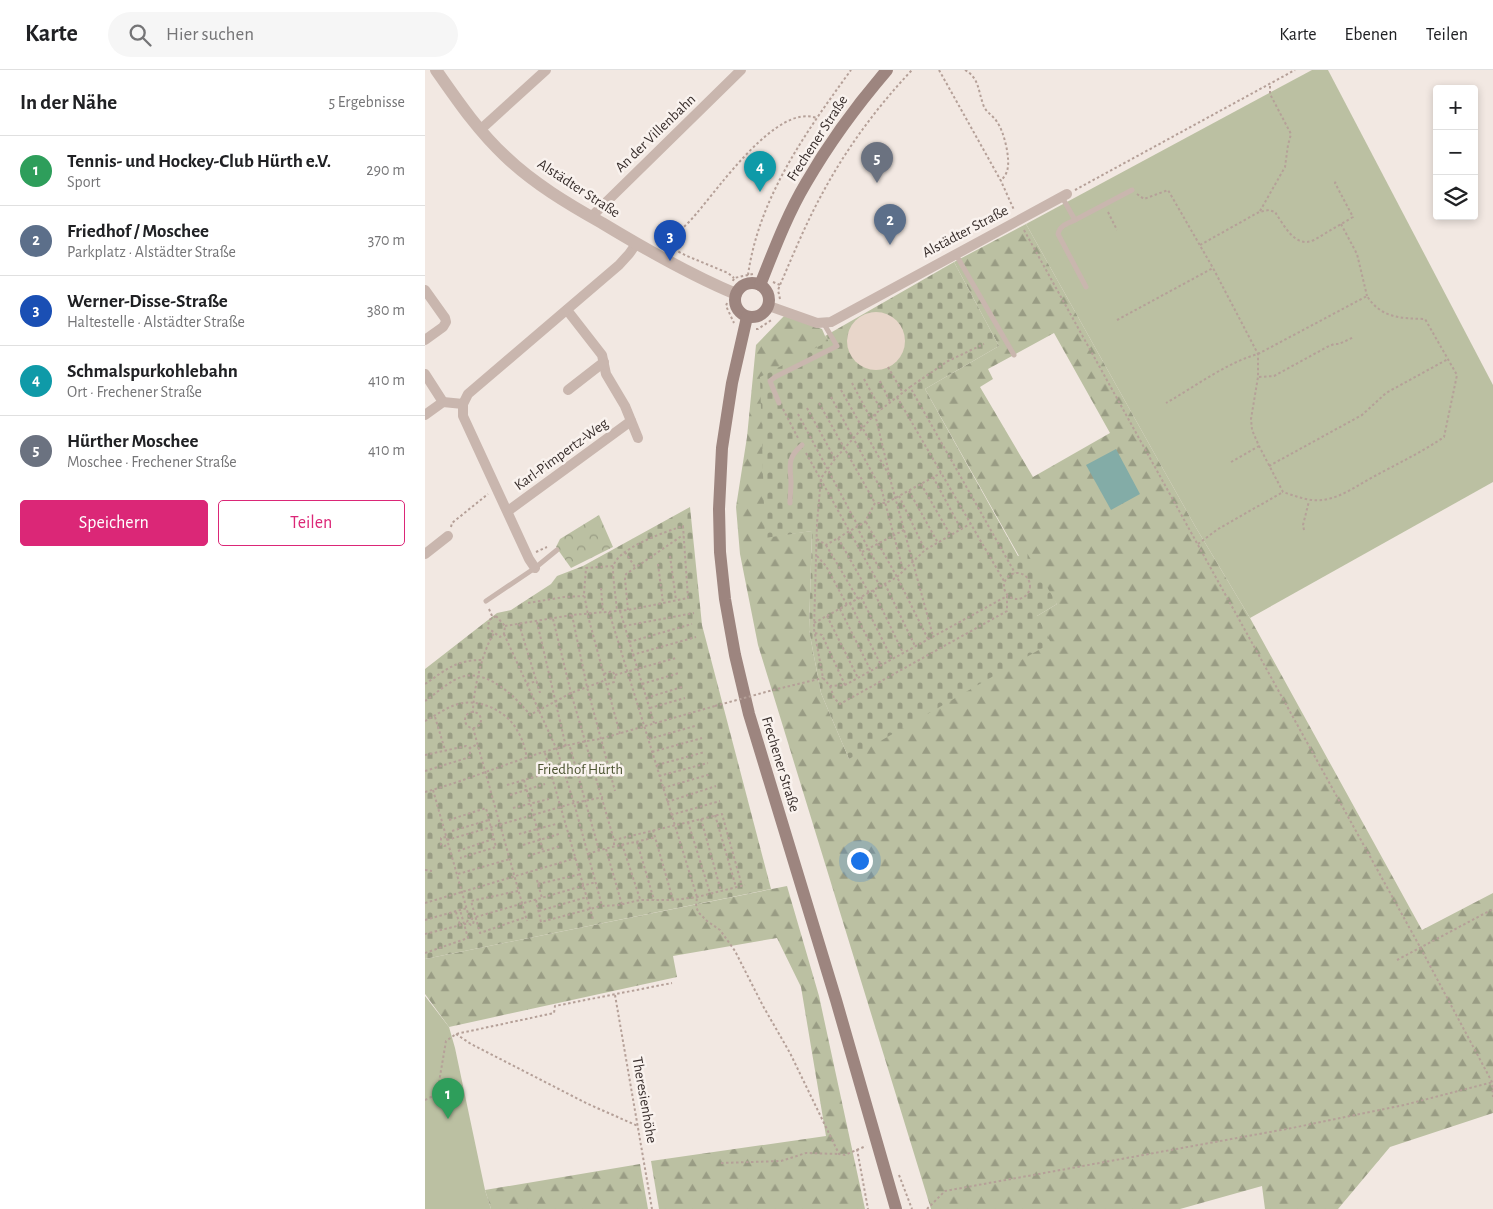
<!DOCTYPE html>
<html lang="de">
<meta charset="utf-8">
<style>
body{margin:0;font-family:"Alegreya Sans",sans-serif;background:#f6f6f6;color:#202124}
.controls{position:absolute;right:15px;top:15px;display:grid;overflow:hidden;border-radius:5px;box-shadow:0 2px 8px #0003}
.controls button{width:45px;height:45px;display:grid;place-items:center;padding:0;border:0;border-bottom:1px solid #e0e0e0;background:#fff;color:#202124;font:25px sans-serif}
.you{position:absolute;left:434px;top:790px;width:18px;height:18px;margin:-12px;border:4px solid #fff;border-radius:50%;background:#1a73e8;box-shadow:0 0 0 8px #1a73e833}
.badge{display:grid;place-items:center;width:32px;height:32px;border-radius:50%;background:#db2777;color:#fff;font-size:16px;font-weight:700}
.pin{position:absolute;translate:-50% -41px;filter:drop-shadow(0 1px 2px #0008)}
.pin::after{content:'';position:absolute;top:26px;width:18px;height:15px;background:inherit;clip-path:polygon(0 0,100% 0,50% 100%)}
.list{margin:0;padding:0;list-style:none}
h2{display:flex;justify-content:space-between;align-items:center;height:65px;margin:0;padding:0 20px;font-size:21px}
h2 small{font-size:16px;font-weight:400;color:#757577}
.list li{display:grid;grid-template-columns:32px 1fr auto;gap:15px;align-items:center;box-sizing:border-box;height:70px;padding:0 20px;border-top:1px solid #e0e0e0}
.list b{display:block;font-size:19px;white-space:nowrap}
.list p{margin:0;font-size:16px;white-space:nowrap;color:#757577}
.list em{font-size:16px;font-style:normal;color:#757577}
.actions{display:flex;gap:10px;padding:15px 20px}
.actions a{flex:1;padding:11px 0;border:1px solid #db2777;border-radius:5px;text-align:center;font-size:18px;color:#db2777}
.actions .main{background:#db2777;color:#fff}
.icon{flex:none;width:28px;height:28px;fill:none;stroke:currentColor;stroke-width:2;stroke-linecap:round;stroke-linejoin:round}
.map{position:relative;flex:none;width:1068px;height:1139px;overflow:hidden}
header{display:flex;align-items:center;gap:30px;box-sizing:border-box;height:70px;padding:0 25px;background:#fff;border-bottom:1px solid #e0e0e0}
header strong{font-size:24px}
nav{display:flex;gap:28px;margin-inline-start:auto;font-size:18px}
.search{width:350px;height:45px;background:#f6f6f6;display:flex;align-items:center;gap:12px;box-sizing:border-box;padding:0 18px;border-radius:28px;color:#757577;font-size:19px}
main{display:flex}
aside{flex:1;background:#fff}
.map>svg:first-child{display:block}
</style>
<header>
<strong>Karte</strong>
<div class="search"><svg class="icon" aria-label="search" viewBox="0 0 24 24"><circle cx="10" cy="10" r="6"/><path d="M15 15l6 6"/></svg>Hier suchen</div>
<nav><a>Karte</a><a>Ebenen</a><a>Teilen</a></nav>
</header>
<main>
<aside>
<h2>In der Nähe<small>5 Ergebnisse</small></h2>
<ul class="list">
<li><span class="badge" style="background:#2e9e5b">1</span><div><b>Tennis- und Hockey-Club Hürth e.V.</b><p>Sport</p></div><em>290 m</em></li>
<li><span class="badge" style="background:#5c6f8a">2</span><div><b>Friedhof / Moschee</b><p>Parkplatz · Alstädter Straße</p></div><em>370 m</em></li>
<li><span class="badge" style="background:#1a4fb4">3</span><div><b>Werner-Disse-Straße</b><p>Haltestelle · Alstädter Straße</p></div><em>380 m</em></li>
<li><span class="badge" style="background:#0f9aa8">4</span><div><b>Schmalspurkohlebahn</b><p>Ort · Frechener Straße</p></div><em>410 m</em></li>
<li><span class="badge" style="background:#6b7280">5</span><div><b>Hürther Moschee</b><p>Moschee · Frechener Straße</p></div><em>410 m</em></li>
</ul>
<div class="actions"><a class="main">Speichern</a><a>Teilen</a></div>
</aside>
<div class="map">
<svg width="1068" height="1139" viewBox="0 0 1068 1139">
<defs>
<pattern id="forest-firs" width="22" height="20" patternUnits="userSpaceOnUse" patternTransform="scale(1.25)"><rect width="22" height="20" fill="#bbc0a2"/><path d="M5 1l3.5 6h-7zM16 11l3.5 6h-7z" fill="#999c84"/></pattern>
<pattern id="cemetery-stones" width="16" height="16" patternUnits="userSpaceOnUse" patternTransform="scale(1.25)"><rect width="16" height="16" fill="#bbc0a2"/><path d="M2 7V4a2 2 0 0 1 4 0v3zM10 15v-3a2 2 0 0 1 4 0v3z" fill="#999c84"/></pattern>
<pattern id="park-crowns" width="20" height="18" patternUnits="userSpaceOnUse" patternTransform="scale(1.25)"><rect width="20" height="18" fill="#bbc0a2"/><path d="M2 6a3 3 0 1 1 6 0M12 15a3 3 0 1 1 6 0" fill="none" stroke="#999c84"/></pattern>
</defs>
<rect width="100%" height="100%" fill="#f2e8e2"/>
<g fill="#bbc0a2">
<path d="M887 0H903L1068 315V412L825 548 770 456 601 154Z"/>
<path d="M0 926 24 957 30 978 60 1120 66 1139H0Z"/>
</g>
<g fill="url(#forest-firs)" fill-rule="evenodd">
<path d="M601 154 770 456 825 548 997 860 1068 823V1043L965 1077 913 1139H840L837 1116 755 1139H506L333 575 315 484 311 437 322 367 331 275 359 246 397 259 400 266 404 271 340 467 387 461 384 560 396 623 424 689 612 546 632 534 594 486 500 319 574 276 529 192ZM629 263 685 363 608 407 555 317 568 309 563 299Z"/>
<path d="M362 816 394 926 440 1139H234L226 1091 401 1066 376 917 352 868 248 886 252 907 24 957 0 924V889Z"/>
<path d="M215 1094 223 1139H66L60 1120Z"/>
</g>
<g fill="url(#cemetery-stones)">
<path d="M529 192 574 276 500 319 593 486 602 483 632 534 612 546 626 573 424 689 396 623 384 560 387 461 340 468 335 307 404 271 400 266Z"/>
<path d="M265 437 277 555 346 819 0 889V599L72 543 86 540 126 514 132 506 158 496Z"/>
</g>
<path fill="url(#park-crowns)" d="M174 445 188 477 146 498 131 477 135 469Z"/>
<circle fill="#e8d6ca" cx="451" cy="271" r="29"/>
<path fill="#83aca7" d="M691 379 715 424 686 440 661 395Z"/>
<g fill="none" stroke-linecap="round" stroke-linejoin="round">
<g stroke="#b5a098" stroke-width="2" stroke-dasharray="2.5 2.5" stroke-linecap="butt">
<path d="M514 0 576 111 589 140"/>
<path d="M540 0C554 8 553 20 558 34 560 42 568 45 572 52 579 61 586 90 582 101 581 105 578 108 576 111"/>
<path d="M650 120 870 0"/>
<path d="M712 124 719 129 743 120 788 198 833 284V307L826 349 827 360 834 376 858 422C873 427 888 433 903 429 920 425 933 415 948 407 972 394 997 382 1019 367L1032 305 1000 249C976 248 957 249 942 226L833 284C801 293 771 316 741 333"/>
<path d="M835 141 860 97 863 75 866 64 845 24V14"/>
<path d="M683 142 692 160"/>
<path d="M916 154 932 184 942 226"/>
<path d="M599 160 995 877 1067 1012 1068 1027"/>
<path d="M241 174C251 164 262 155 271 144 294 118 352 33 391 48"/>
<path d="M240 175 262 186 303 203 309 208"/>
<path d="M775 175 834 142 844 140 850 142C859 155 870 179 889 170L928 147 910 113 911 111"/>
<path d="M323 205C334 127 381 62 426 0"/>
<path d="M308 211 309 208 328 204"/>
<path d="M348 212 355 215"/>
<path d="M355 229 353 220 355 215C368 185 381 153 397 124 421 79 452 37 487 0"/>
<path d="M302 233 301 236 309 253"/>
<path d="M692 250 788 198"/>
<path d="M331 259H333L348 249"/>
<path d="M463 297 478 323"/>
<path d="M834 307 849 306 902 277 909 274H914L929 267"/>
<path d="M439 309 456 340"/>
<path d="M455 311 465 332"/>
<path d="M427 313 446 349"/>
<path d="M485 317 523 291 559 274"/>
<path d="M416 320 464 405 508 566"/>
<path d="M406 327 457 421 478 500"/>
<path d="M472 327 579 511"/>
<path d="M394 333 450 433"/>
<path d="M382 338 410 389"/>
<path d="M358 339 373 368"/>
<path d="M373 344 433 456"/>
<path d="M450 344 464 403"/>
<path d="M381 383 455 516"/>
<path d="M806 392 834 376"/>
<path d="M844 396 937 345 961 323 1023 289"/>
<path d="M508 407 536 459"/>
<path d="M496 414 526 466"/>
<path d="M484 421 513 473"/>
<path d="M474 426 500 480"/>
<path d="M441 452 472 507 503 569"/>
<path d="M26 457 27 453 63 424"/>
<path d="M879 460 878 455 884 431"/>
<path d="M434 461 455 500"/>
<path d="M413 468 444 523"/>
<path d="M392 469 401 475 440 452 450 433H461L516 403"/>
<path d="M773 474 793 459 858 422"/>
<path d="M401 475 433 529"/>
<path d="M111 482 122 477"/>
<path d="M200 482 210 497"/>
<path d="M437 482 479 460"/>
<path d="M245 486 251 530"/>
<path d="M392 486 401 496 422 535"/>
<path d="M233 494 238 533"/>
<path d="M188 496 161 498 159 524 164 550 195 664"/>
<circle cx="592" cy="516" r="13"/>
<path d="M460 514 490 576"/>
<path d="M176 518 178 543"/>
<path d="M448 520 478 583"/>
<path d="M436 527 467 589"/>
<path d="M103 533 139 527 159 526"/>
<path d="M425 533 456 595"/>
<path d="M64 539 68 548"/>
<path d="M415 539 446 601"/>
<path d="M203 540 200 509 201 504 258 465"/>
<path d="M195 541 229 653"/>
<path d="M184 542 272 827 271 837 274 843 282 851 295 860 310 881 338 936 365 983 414 1084 420 1085 441 1076"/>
<path d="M147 545 162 617 190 721"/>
<path d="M71 546 80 556 79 564 75 567 63 558 64 550Z"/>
<path d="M402 546 433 608"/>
<path d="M128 549 146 623 189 770"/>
<path d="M112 552 141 677"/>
<path d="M389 553 472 507 500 480 545 454"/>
<path d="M94 554 115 623"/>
<path d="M80 556 147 545 203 540 263 528 258 456C243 461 188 479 188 499 188 511 191 528 192 541"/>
<path d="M199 556 269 543"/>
<path d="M390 563 397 565 420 615"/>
<path d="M79 564 132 680 149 733 177 836 194 835 215 830H248L272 827 320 815"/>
<path d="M204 572 267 554"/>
<path d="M207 585 271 567"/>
<path d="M179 604 187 601 190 605 189 612 183 614"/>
<path d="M190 605 251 588"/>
<path d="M0 614C21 600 30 590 57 590"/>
<path d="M102 614 112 611"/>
<path d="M217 614 254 603"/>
<path d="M405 616 409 628 415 634 582 541V526L420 615 405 616 398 608 389 559 392 453 396 408 410 389 450 344 485 317 590 503"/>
<path d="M348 620 398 608"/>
<path d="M221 628 257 617"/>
<path d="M0 631C12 623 26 609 40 606 64 601 92 628 105 645L146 623 181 610"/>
<path d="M225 638 260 628"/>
<circle cx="48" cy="650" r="8"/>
<path d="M48 643C48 621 57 582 69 563"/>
<path d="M10 647 20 680"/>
<path d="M0 651C12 645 24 635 38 633 59 630 84 643 93 662 98 670 100 679 102 688"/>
<path d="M48 658 102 851"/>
<path d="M224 669 270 656"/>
<path d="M145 677 174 780"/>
<path d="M227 682 277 668"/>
<path d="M120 683 168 849"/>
<path d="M0 685 41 676 45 678"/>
<path d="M232 695 280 682"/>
<path d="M0 701 45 687V678L53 674"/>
<path d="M234 706 283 693"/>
<path d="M99 710 118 781"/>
<path d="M82 715 116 705"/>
<path d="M238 718 286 704"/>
<path d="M8 720 44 847 42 852 46 855 48 854 49 850 44 847"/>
<path d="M0 722C58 706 116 677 175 669L290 636"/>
<path d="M85 725 120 714"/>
<path d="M242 732 291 716"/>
<path d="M88 738 124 729"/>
<path d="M246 745 295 731"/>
<path d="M290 745 311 817"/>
<path d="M276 749 296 821"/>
<path d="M24 750 61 738 71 777 35 788"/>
<path d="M263 752 285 823"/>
<path d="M228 760 248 830"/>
<path d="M27 761 64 750"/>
<path d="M94 764 131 754"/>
<path d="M21 767 16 768V775L19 776 23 775"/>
<path d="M22 770 149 733 178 727"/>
<path d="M212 772 229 830"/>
<path d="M197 774 215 829"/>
<path d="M98 775 134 764"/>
<path d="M189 775V770L297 744 317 816"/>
<path d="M181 779 197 835"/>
<path d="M33 781 68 769"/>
<path d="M163 784C186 776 208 773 231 767"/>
<path d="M103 786 136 776"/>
<path d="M0 800 7 801"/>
<path d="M33 804 85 789"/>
<path d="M112 810 117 828"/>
<path d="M113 814 156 804"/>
<path d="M93 821 46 831 55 863 101 847"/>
<path d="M111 830 116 852 176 836"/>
<path d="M0 833 151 788"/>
<path d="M114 841 162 827"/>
<path d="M31 842 35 855"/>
<path d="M51 847 171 812"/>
<path d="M0 850 42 838"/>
<path d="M0 864 44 853"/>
<path d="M0 883 43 868 35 840"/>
<path d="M972 890 1068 839"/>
<path d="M190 925 227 1139"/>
<path d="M31 964 46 974 163 1034 213 1056"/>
<path d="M0 1030 12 1024 21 971 31 964 129 943 130 936 247 913"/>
<path d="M432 1079 443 1139"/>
<path d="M296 1093 356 1091 381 1083 414 1084"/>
<path d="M474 1105 487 1139"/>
<path d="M502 1139 520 1121 867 1058 979 1035 1068 1012"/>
</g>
<g stroke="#c9b6ae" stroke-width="5">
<path d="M637 127 650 150 707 120"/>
<path d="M650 150C642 154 635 155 633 164L661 217"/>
<path d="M530 183 589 285"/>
<path d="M354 333 345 311 350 307 412 276 399 254"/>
<path d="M365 433C365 426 366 419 366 412 365 395 362 388 377 375"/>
<path d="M61 531 110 498 132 480"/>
</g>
<g stroke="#c9b6ae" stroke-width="10">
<path d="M55 60 121 0"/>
<path d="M166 147 316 0"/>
<path d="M0 220 20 248 21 252 18 257 0 270"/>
<path d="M344 236 392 253 406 252 642 124"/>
<path d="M142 240 177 285 181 304 200 336 213 368"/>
<path d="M0 304 18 332"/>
<path d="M143 320 179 292"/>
<path d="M0 345 18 332 38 334"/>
<path d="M83 441 206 351"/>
<path d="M0 484 23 466"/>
<path d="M110 498 104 489 38 346V334L43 324 194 195 204 184 211 174"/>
</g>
<path stroke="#c9b6ae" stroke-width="12" d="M11 0C32 30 53 61 80 86 108 113 143 134 177 153 220 179 265 205 311 224"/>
<g stroke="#9d857f" stroke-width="12">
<circle cx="327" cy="230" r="17"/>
<path d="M335 215C349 180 362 145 381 113 404 73 432 35 462 0"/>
<path d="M322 247 307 313 297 378 294 439 295 482 300 529 310 585 324 644 411 930 471 1139"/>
</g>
<path stroke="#b5a098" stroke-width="2" stroke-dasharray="2.5 2.5" stroke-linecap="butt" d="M290 636 348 620"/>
</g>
<g text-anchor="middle" stroke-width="5" stroke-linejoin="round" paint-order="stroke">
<g font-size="15" fill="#382e2c" stroke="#f9f2ee">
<text transform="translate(230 63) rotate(-44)" y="5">An der Villenbahn</text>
<text transform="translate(392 68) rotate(-57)" y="5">Frechener Straße</text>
<text transform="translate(154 118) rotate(33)" y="5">Alstädter Straße</text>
<text transform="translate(540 161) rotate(-28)" y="5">Alstädter Straße</text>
<text transform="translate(136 384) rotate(-36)" y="5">Karl-Pimpertz-Weg</text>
<text transform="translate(356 694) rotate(73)" y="5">Frechener Straße</text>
<text transform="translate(220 1030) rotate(80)" y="5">Theresienhöhe</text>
</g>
<g font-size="15" fill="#4d5532" stroke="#f9f2ee">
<text x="155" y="704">Friedhof Hürth</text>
</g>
</g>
</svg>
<div class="controls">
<button>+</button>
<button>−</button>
<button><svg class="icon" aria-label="layers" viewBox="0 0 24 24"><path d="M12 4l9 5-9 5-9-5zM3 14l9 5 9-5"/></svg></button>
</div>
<div class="you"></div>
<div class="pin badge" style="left:23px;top:1049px;background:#2e9e5b">1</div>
<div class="pin badge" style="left:465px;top:175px;background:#5c6f8a">2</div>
<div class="pin badge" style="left:245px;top:191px;background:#1a4fb4">3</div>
<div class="pin badge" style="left:335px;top:122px;background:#0f9aa8">4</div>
<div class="pin badge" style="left:452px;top:113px;background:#6b7280">5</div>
</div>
</main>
